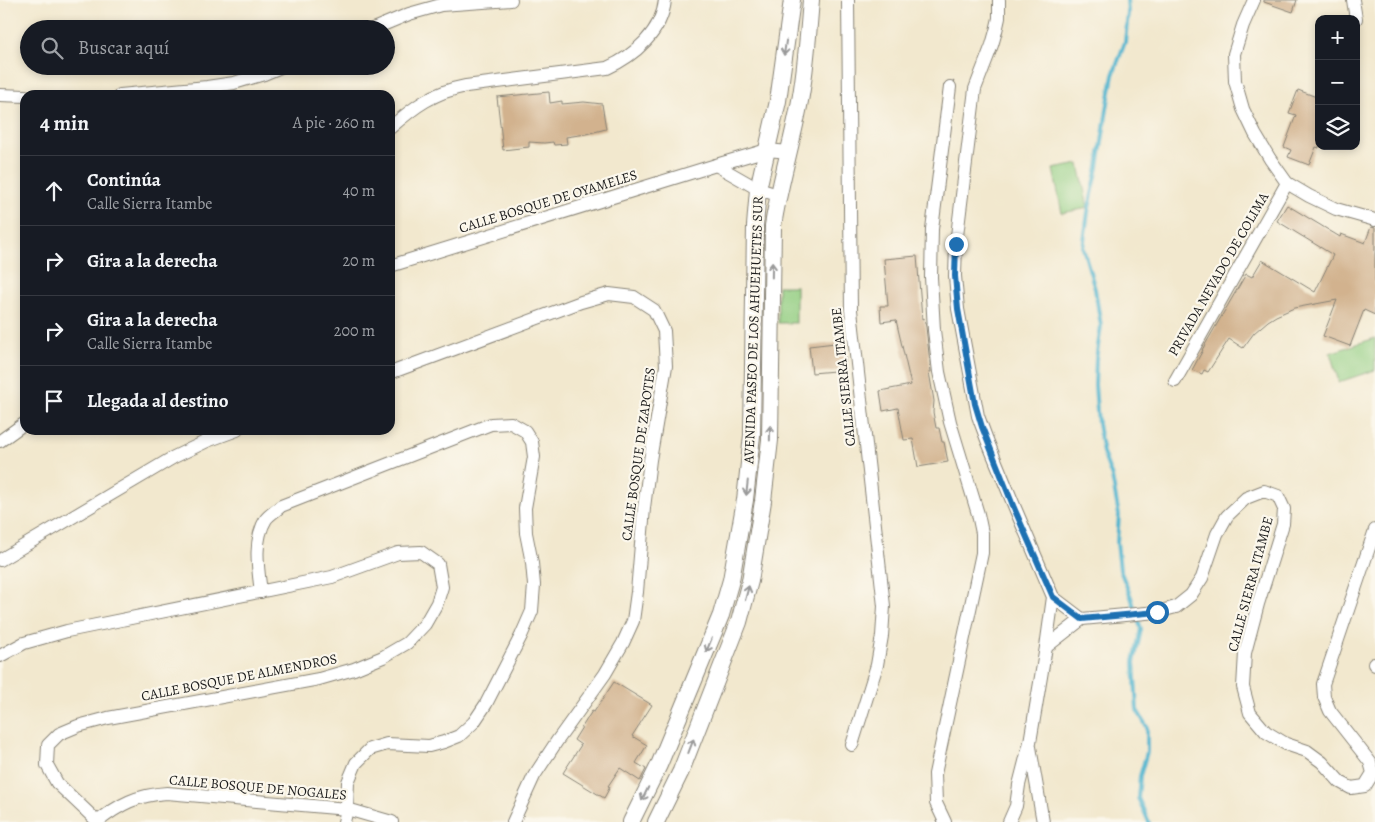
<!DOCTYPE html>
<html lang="es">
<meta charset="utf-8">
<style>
body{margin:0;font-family:Alegreya,serif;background:#20242c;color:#f1f3f6}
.controls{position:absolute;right:15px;top:15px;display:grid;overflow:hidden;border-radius:10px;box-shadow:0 2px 8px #0003}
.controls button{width:45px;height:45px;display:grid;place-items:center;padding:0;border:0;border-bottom:1px solid #363941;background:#171b24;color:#f1f3f6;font:25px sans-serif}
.stop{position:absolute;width:15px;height:15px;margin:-11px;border:4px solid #1f6fb2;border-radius:50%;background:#fff}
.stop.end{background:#1f6fb2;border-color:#fff;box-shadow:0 1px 5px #0008}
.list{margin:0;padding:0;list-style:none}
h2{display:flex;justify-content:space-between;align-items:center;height:65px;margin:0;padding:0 20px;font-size:21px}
h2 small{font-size:16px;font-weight:400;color:#9ea1a6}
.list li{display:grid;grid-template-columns:32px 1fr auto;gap:15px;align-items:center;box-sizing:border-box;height:70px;padding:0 20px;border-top:1px solid #363941}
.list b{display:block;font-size:19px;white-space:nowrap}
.list p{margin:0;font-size:16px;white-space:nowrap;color:#9ea1a6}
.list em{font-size:16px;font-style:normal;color:#9ea1a6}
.icon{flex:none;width:28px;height:28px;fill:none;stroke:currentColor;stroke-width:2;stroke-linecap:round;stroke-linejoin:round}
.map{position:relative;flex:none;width:1375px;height:822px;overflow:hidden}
.search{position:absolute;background:#171b24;box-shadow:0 2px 8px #0003;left:20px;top:20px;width:375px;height:55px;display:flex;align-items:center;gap:12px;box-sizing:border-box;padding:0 18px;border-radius:28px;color:#9ea1a6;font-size:19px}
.panel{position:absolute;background:#171b24;box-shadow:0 2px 8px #0003;left:20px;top:90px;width:375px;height:345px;border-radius:15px}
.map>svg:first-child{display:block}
</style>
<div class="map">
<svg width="1375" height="822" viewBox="0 0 1375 822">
<rect width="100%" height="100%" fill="#fbf7ec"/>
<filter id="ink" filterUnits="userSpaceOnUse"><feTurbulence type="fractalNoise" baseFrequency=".02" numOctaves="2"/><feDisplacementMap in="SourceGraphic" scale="10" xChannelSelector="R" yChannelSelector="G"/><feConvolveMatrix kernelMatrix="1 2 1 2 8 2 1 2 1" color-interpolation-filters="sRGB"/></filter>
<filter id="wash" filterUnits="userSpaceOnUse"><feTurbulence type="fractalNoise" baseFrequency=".0096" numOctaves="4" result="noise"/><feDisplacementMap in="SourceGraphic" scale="20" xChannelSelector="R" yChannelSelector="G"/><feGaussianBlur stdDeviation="1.12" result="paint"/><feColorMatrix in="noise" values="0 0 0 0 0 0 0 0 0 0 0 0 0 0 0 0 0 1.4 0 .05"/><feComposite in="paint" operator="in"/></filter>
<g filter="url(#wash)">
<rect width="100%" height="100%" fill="#f2e8ce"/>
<g fill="#93ce82" stroke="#58754f">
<path d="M1079 164 1088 208 1062 213 1053 169Z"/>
<rect x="778" y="286" width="18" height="37"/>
<path d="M1375 338V370L1339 382 1330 353Z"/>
</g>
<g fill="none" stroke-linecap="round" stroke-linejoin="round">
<path stroke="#4fb4ce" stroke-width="4" d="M1127 0 1128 13 1125 42 1113 75 1108 103 1098 167 1088 212 1083 248 1095 289 1101 326 1096 359 1095 385 1098 424 1103 453 1112 477 1119 515 1117 542 1120 570 1131 597 1141 629 1134 662 1137 710 1147 727V752L1140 776 1138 798 1149 822"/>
</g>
<g id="blocks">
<g fill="#d2b28e">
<path d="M1264 0H1297L1293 12 1264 2Z"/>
<path d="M1298 90 1319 98V148L1316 147 1309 165 1288 157 1291 150 1284 147 1296 115 1289 113Z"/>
<path d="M549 92 550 103 562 101V104L584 102 602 104 606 129 586 134 566 137 567 144 554 145 553 142 544 143 529 142V147L503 150 497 97Z"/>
<path d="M1287 205 1340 237 1341 234 1365 243 1371 227 1375 228V315L1364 310 1350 346 1323 336 1337 300 1294 308 1276 316 1268 321 1254 333 1243 348 1229 339 1208 372 1204 370 1202 374 1192 370 1203 350H1202L1246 274 1252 277 1262 260 1315 292 1333 255 1277 221Z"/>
<path d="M917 256 922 319 924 318 926 327 931 372H929L934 401 933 412 936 428H939L942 442H944L948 462 918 467 913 439 904 440 898 408 883 411 880 391 911 385 896 320 881 322 880 306H888L884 259Z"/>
<path d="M844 342 846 370 812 373 809 346Z"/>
<path d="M614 682 652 705 632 736 647 745 636 763 646 769 640 781 620 768 608 786 610 787 604 798 563 773 581 745 574 740 592 711 594 712Z"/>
</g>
</g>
</g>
<g filter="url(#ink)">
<use href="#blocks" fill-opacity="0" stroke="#878275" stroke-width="1"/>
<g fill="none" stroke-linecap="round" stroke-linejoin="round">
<defs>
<g id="minor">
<path d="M848 0 851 310 884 606 882 636 877 665 852 745"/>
<path d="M999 0V18L996 31 992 45 975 89 956 244 955 276 958 309 978 416 987 440 1015 508 1053 597 1046 647 1030 742 1019 785 1016 806 1009 822"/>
<path d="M1254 0 1243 25 1234 54 1235 81 1243 109 1255 134 1270 159 1287 183 1309 196 1336 209 1375 220"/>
<path d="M1353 0 1356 19"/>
<path d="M373 29 409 14 441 5 511 0"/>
<path d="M0 95 25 96"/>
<path d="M120 95 207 87 234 83 264 74 283 66"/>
<path d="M390 128C415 106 434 92 466 86L607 68C634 56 662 32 665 0"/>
<path d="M716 165 758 189 778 195"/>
<path d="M390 266 716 165 767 150 789 152"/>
<path d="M390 373 581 302 609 294 634 297 654 310 664 331 666 366 650 460 644 508 637 592 633 621 623 643 605 674 557 741 534 776 513 822"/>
<path d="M1175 381 1287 183"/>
<path d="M0 441 25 423"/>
<path d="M0 560 174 457 207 441 237 430"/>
<path d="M261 592C258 569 253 540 266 519 270 514 277 510 281 506L491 424 511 423 525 431 532 442 534 457 525 508 526 533 532 563 534 585 532 611 521 636 486 704 474 722 459 736 444 742 429 746 387 744 370 749 356 763 348 782 347 809 344 822"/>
<path d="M1053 597 1082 619"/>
<path d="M1046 647 1082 619 1157 612 1176 607 1191 595 1202 578 1217 534 1227 516 1246 498 1264 491 1278 496 1284 509 1283 524 1258 604 1245 653 1243 687 1250 713 1266 732 1286 744 1307 751 1322 762 1340 782 1351 788 1365 786 1373 773 1370 762 1330 711 1324 697 1323 684 1375 530"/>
<path d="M0 656 24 643 67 631 332 577 398 553 421 552 438 564 442 587 437 603 425 624 407 643 383 657 354 669 319 679 108 718 78 726 59 734 48 745 47 765 57 783 98 822"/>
<path d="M1374 664 1375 665"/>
<path d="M1030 747 1043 822"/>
<path d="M97 822C120 804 137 795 167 793L347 809 392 822"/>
<path d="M945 822 936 803 935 774 982 553V533L978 514 950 422 939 372 934 330 931 277 932 229 950 87"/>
</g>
<g id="tertiary">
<path d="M631 822 659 765 721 615 731 580 745 500 752 435 755 226 758 189 778 101 792 0"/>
<path d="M656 822 681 771 739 622 750 581 763 501 770 440 773 226C779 186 791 147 799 106 806 72 808 35 811 0"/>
</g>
</defs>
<use href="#minor" stroke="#878275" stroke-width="14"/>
<use href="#tertiary" stroke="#878275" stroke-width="18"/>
<use href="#minor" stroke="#fff" stroke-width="12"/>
<use href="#tertiary" stroke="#fff" stroke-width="16"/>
</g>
<defs><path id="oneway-shaft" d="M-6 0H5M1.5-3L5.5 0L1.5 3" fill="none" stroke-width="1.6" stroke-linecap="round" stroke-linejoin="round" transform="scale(1.25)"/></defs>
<g stroke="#999">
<use href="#oneway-shaft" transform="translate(785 48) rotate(98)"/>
<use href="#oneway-shaft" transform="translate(772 270) rotate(-89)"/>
<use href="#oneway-shaft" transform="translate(770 433) rotate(-89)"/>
<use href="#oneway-shaft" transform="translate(747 488) rotate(96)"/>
<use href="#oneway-shaft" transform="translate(747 593) rotate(-75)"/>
<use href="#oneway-shaft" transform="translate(709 645) rotate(112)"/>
<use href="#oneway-shaft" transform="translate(691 746) rotate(-69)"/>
<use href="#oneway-shaft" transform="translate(645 794) rotate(116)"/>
</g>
</g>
<g fill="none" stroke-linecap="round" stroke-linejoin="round" filter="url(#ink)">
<path stroke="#1f6fb2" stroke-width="6" d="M956 244 955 276 958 309 975 404 982 427 1014 508 1053 597 1082 619 1157 612"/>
</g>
<g text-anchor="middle" stroke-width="4.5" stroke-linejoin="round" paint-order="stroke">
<g font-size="14" fill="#1c1c1c" stroke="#fbf7ec">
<text transform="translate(548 201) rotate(-17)" y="5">CALLE BOSQUE DE OYAMELES</text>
<text transform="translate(1218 274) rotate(-60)" y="5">PRIVADA NEVADO DE COLIMA</text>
<text transform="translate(753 330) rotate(-88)" y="5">AVENIDA PASEO DE LOS AHUEHUETES SUR</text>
<text transform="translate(843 377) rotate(-96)" y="5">CALLE SIERRA ITAMBE</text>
<text transform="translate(638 454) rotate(-82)" y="5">CALLE BOSQUE DE ZAPOTES</text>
<text transform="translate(1250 584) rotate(-75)" y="5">CALLE SIERRA ITAMBE</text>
<text transform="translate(239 677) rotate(-11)" y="5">CALLE BOSQUE DE ALMENDROS</text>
<text transform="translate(258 787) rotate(5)" y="5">CALLE BOSQUE DE NOGALES</text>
</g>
</g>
</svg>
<div class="controls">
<button>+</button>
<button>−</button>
<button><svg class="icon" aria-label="layers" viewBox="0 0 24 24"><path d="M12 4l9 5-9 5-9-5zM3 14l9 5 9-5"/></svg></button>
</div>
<div class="stop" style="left:1157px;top:612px"></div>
<div class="stop end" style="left:956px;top:244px"></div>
<div class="search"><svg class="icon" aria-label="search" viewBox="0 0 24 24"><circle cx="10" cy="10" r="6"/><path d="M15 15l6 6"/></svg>Buscar aquí</div>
<section class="panel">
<h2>4 min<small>A pie · 260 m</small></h2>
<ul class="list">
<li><svg class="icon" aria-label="ahead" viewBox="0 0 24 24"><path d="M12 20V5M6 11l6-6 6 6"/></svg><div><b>Continúa</b><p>Calle Sierra Itambe</p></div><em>40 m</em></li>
<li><svg class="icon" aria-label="right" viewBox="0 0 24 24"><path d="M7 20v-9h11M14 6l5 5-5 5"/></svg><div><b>Gira a la derecha</b></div><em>20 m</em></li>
<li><svg class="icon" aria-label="right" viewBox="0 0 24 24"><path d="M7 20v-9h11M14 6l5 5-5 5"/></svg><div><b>Gira a la derecha</b><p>Calle Sierra Itambe</p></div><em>200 m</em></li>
<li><svg class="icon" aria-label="arrive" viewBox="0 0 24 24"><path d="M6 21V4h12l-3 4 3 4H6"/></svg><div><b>Llegada al destino</b></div></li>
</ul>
</section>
</div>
